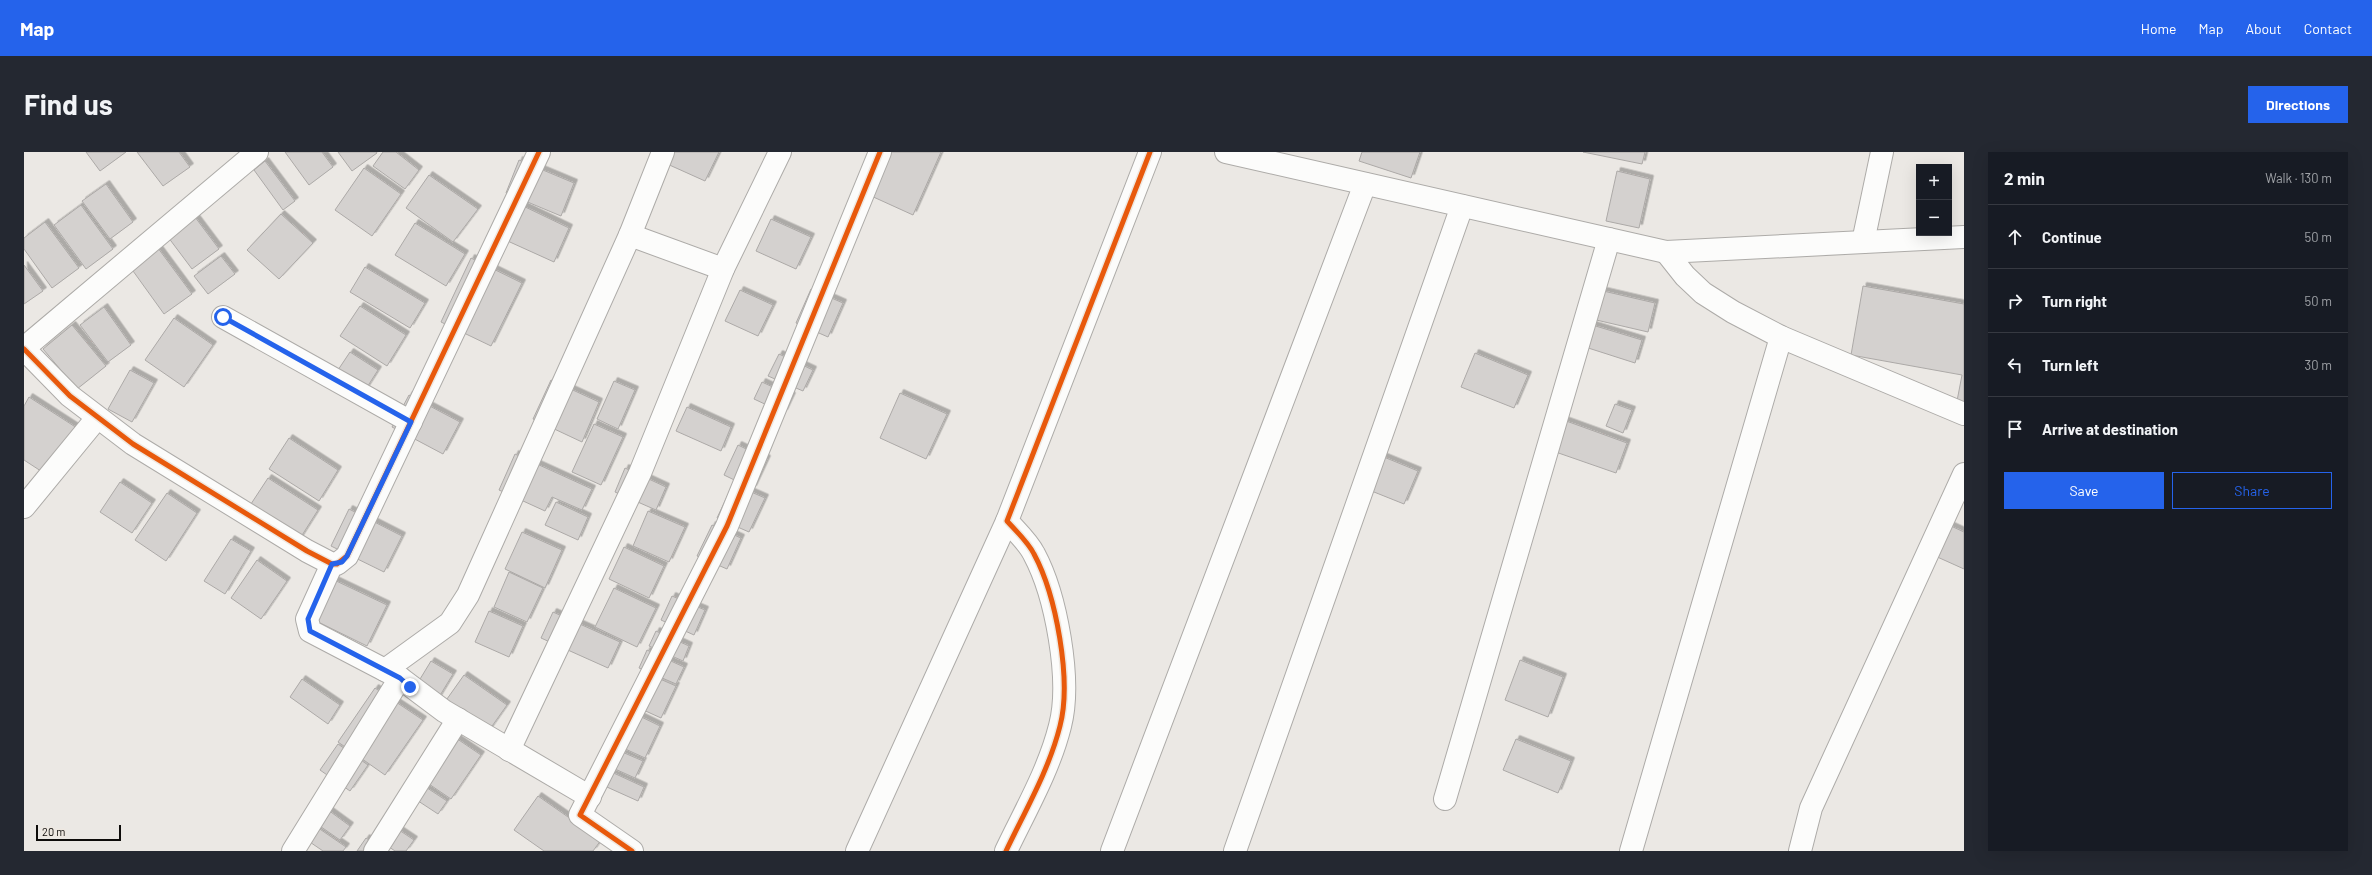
<!DOCTYPE html>
<meta charset="utf-8">
<style>
body{margin:0;font-family:Barlow,sans-serif;background:#242831;color:#f1f3f6}
.controls{position:absolute;right:12px;top:12px;display:grid;overflow:hidden;border-radius:0px;box-shadow:0 4px 16px #0002}
.controls button{width:36px;height:36px;display:grid;place-items:center;padding:0;border:0;border-bottom:1px solid #363941;background:#171b24;color:#f1f3f6;font:20px sans-serif}
.scale{position:absolute;left:12px;bottom:10px;width:85px;box-sizing:border-box;padding-left:4px;border:2px solid #0e0c0a;border-top:0;font-size:11px;line-height:14px;white-space:nowrap;color:#0e0c0a;-webkit-text-stroke:3px #eee8e1;paint-order:stroke}
.stop{position:absolute;width:12px;height:12px;margin:-9px;border:3px solid #2563eb;border-radius:50%;background:#fff}
.stop.end{background:#2563eb;border-color:#fff;box-shadow:0 1px 4px #0008}
.list{margin:0;padding:0;list-style:none}
h2{display:flex;justify-content:space-between;align-items:center;height:52px;margin:0;padding:0 16px;font-size:17px}
h2 small{font-size:13px;font-weight:400;color:#9ea1a6}
.list li{display:grid;grid-template-columns:26px 1fr auto;gap:12px;align-items:center;box-sizing:border-box;height:64px;padding:0 16px;border-top:1px solid #363941}
.list b{display:block;font-size:15px;white-space:nowrap}
.list em{font-size:13px;font-style:normal;color:#9ea1a6}
.actions{display:flex;gap:8px;padding:12px 16px}
.actions a{flex:1;padding:9px 0;border:1px solid #2563eb;border-radius:0px;text-align:center;font-size:14px;color:#2563eb}
.actions .main{background:#2563eb;color:#fff}
.icon{flex:none;width:22px;height:22px;fill:none;stroke:currentColor;stroke-width:2;stroke-linecap:round;stroke-linejoin:round}
.map{position:relative;flex:none;width:1940px;height:699px;overflow:hidden;border-radius:0px}
header{display:flex;align-items:center;gap:24px;box-sizing:border-box;height:56px;padding:0 20px;background:#2563eb;color:#fff}
header strong{font-size:19px}
nav{display:flex;gap:22px;margin-inline-start:auto;font-size:14px}
.intro{display:flex;align-items:center;justify-content:space-between;box-sizing:border-box;height:96px;padding:0 24px}
h1{margin:0;font-size:28px}
.button{padding:10px 18px;border-radius:0px;background:#2563eb;color:#fff;font-size:14px;font-weight:700}
main{display:flex;gap:24px;padding:0 24px}
aside{flex:1;background:#171b24;border-radius:0px;box-shadow:0 4px 16px #0002}
.map>svg:first-child{display:block}
</style>
<header>
<strong>Map</strong>
<nav><a>Home</a><a>Map</a><a>About</a><a>Contact</a></nav>
</header>
<div class="intro"><h1>Find us</h1><a class="button">Directions</a></div>
<main>
<div class="map">
<svg width="1940" height="699" viewBox="0 0 1940 699">
<defs>
<filter id="shadow"><feDropShadow dx="3.5" dy="-3.5" stdDeviation="0" flood-color="#0004"/></filter>
</defs>
<rect width="100%" height="100%" fill="#ebe8e4"/>
<g fill="#d4d1cf" stroke="#aca9a7" filter="url(#shadow)">
<path d="M62 0H102L76 19Z"/>
<path d="M113 0H155L166 15 139 34Z"/>
<path d="M261 0H298L309 15 285 33Z"/>
<path d="M314 0H352L353 1 328 19Z"/>
<path d="M359 0H372L395 18 381 37 349 14Z"/>
<path d="M646 0H695L681 29 641 11Z"/>
<path d="M864 0H917L889 63 845 43Z"/>
<path d="M1338 0H1396L1387 26 1335 9Z"/>
<path d="M1559 0H1621L1618 12Z"/>
<path d="M495 8 550 31 537 64 482 41Z"/>
<path d="M241 9 271 49 259 58 230 18Z"/>
<path d="M340 16 377 42 348 84 311 58Z"/>
<path d="M1593 19 1626 27 1615 76 1582 69Z"/>
<path d="M405 23 454 57 429 90 382 56Z"/>
<path d="M82 32 109 70 86 87 58 49Z"/>
<path d="M493 51 545 76 530 110 477 86Z"/>
<path d="M57 53 89 97 62 117 30 73Z"/>
<path d="M168 61 195 97 168 117 141 81Z"/>
<path d="M257 62 289 91 255 127 223 98Z"/>
<path d="M747 67 787 85 772 117 732 99Z"/>
<path d="M21 70 55 116 28 136 0 97V86Z"/>
<path d="M391 71 441 102 422 134 371 103Z"/>
<path d="M131 92 168 142 140 162 104 112Z"/>
<path d="M197 104 211 122 184 142 170 124Z"/>
<path d="M447 106 498 131 467 194 417 170Z"/>
<path d="M0 113 19 139 0 152Z"/>
<path d="M341 115 401 151 386 176 326 140Z"/>
<path d="M1839 134 1940 152V250L1933 249 1938 223 1827 203Z"/>
<path d="M787 137 819 151 804 185 772 171Z"/>
<path d="M716 138 749 153 734 184 701 169Z"/>
<path d="M1575 138 1631 151 1624 180 1568 167Z"/>
<path d="M336 154 382 183 363 214 316 184Z"/>
<path d="M80 155 107 193 84 210 56 173Z"/>
<path d="M150 166 189 193 160 235 121 208Z"/>
<path d="M1565 172 1618 188 1611 211 1558 194Z"/>
<path d="M48 173 82 214 53 237 19 197Z"/>
<path d="M326 200 354 218 340 240 312 221Z"/>
<path d="M1451 201 1504 223 1490 256 1437 235Z"/>
<path d="M755 202 789 218 779 239 744 224Z"/>
<path d="M106 218 130 231 108 270 84 257Z"/>
<path d="M527 228 575 250 558 290 509 267Z"/>
<path d="M590 229 611 238 594 277 573 267Z"/>
<path d="M738 230 768 244 760 261 730 247Z"/>
<path d="M876 241 923 262 902 307 856 286Z"/>
<path d="M385 243 436 270 419 302 368 275Z"/>
<path d="M5 245 53 276 23 323 0 308V254Z"/>
<path d="M1591 252 1608 258 1599 281 1582 274Z"/>
<path d="M663 255 707 275 697 299 652 279Z"/>
<path d="M1534 266 1603 291 1592 321 1523 297Z"/>
<path d="M570 272 599 285 577 333 548 320Z"/>
<path d="M265 286 314 318 295 349 245 317Z"/>
<path d="M714 293 743 307 729 337 700 323Z"/>
<path d="M491 302 568 337 558 358 528 345 521 359 475 338Z"/>
<path d="M1355 303 1394 319 1380 352 1340 336Z"/>
<path d="M601 316 642 335 632 358 591 340Z"/>
<path d="M244 326 294 358 275 388 225 355Z"/>
<path d="M96 330 128 351 108 381 76 360Z"/>
<path d="M709 332 741 346 725 380 693 366Z"/>
<path d="M143 341 173 361 142 409 111 388Z"/>
<path d="M532 350 564 365 554 388 521 373Z"/>
<path d="M325 357 378 384 360 420 307 394Z"/>
<path d="M624 359 661 375 645 410 609 394Z"/>
<path d="M1914 368 1940 380V417L1900 399Z"/>
<path d="M688 373 717 386 703 417 673 404Z"/>
<path d="M498 380 538 398 521 436 481 417Z"/>
<path d="M207 387 227 399 201 442 180 429Z"/>
<path d="M600 395 640 414 625 446 585 427Z"/>
<path d="M233 408 263 429 237 467 207 446Z"/>
<path d="M485 420 519 436 503 470 470 455Z"/>
<path d="M306 426 363 453 343 494 286 466Z"/>
<path d="M590 436 632 456 613 495 571 475Z"/>
<path d="M648 444 681 458 670 483 637 468Z"/>
<path d="M465 459 499 474 485 505 451 490Z"/>
<path d="M529 460 596 490 584 516 517 486Z"/>
<path d="M632 479 665 494 659 509 625 494Z"/>
<path d="M623 498 660 515 652 532 615 516Z"/>
<path d="M1496 508 1539 525 1524 565 1481 548Z"/>
<path d="M407 509 429 522 412 550 390 537Z"/>
<path d="M618 519 652 534 637 566 604 551Z"/>
<path d="M440 523 483 553 461 584 418 554Z"/>
<path d="M278 527 316 553 304 572 266 545Z"/>
<path d="M351 536 399 568 361 623 314 590Z"/>
<path d="M601 557 636 574 621 606 586 590Z"/>
<path d="M429 584 457 603 427 647 399 628Z"/>
<path d="M1492 587 1547 609 1534 641 1479 618Z"/>
<path d="M314 592 344 613 326 639 296 618Z"/>
<path d="M589 596 619 609 611 626 582 613Z"/>
<path d="M581 617 620 635 614 649 574 631Z"/>
<path d="M388 626 423 649 414 662 379 639Z"/>
<path d="M514 644 577 688 569 699H520L490 678Z"/>
<path d="M300 655 326 674 316 688 290 670Z"/>
<path d="M360 668 390 688 382 699H371L349 684Z"/>
<path d="M287 671 322 695 319 699H299L277 684Z"/>
<path d="M342 686 361 699H333Z"/>
</g>
<g fill="none" stroke-linecap="round" stroke-linejoin="round">
<defs>
<g id="minor">
<path d="M606 83 699 117"/>
<path d="M1839 90 1858 0"/>
<path d="M1642 100 1661 124 1679 141 1709 160 1757 185 1940 262"/>
<path d="M199 165 387 270"/>
<path d="M0 196 233 0"/>
<path d="M0 197 46 244 109 292 283 399 308 412H313L323 404 515 0"/>
<path d="M0 355 73 266"/>
<path d="M308 412 283 467 286 479 376 526 420 559 566 645"/>
<path d="M361 518 426 471 444 443 606 83 639 0"/>
<path d="M485 598 616 321 699 117 756 0"/>
<path d="M1421 647 1585 87"/>
<path d="M269 699 376 526"/>
<path d="M351 699 434 567"/>
<path d="M608 699 556 663 703 374 856 0"/>
<path d="M833 699 983 369"/>
<path d="M982 699C1001 659 1025 618 1036 574 1048 528 1032 443 1010 402 1004 390 992 379 983 369L1126 0"/>
<path d="M1088 699 1341 32"/>
<path d="M1211 699 1438 54"/>
<path d="M1607 699 1757 185"/>
<path d="M1776 699 1787 656 1940 322"/>
</g>
<path id="tertiary" d="M1202 0 1642 100 1940 85"/>
</defs>
<use href="#minor" stroke="#adaba8" stroke-width="24"/>
<use href="#tertiary" stroke="#adaba8" stroke-width="24"/>
<use href="#minor" stroke="#fcfcfb" stroke-width="22"/>
<use href="#tertiary" stroke="#fcfcfb" stroke-width="22"/>
<defs>
<g id="cycleway">
<path d="M0 197 46 244 109 292 283 399 308 412H313L323 404 515 0"/>
<path d="M608 699 556 663 703 374 856 0"/>
<path d="M982 699C1001 659 1025 618 1036 574 1048 528 1032 443 1010 402 1004 390 992 379 983 369L1126 0"/>
</g>
</defs>
<use href="#cycleway" stroke="#eee8e1" stroke-width="8"/>
<use href="#cycleway" stroke="#e8590c" stroke-width="5"/>
</g>
<g fill="none" stroke-linecap="round" stroke-linejoin="round">
<path stroke="#2563eb" stroke-width="5" d="M199 165 387 270 323 404 318 410 308 412 284 467 286 479 376 526 386 535"/>
</g>
</svg>
<div class="controls">
<button>+</button>
<button>−</button>
</div>
<div class="scale">20 m</div>
<div class="stop" style="left:199px;top:165px"></div>
<div class="stop end" style="left:386px;top:535px"></div>
</div>
<aside>
<h2>2 min<small>Walk · 130 m</small></h2>
<ul class="list">
<li><svg class="icon" aria-label="ahead" viewBox="0 0 24 24"><path d="M12 20V5M6 11l6-6 6 6"/></svg><div><b>Continue</b></div><em>50 m</em></li>
<li><svg class="icon" aria-label="right" viewBox="0 0 24 24"><path d="M7 20v-9h11M14 6l5 5-5 5"/></svg><div><b>Turn right</b></div><em>50 m</em></li>
<li><svg class="icon" aria-label="left" viewBox="0 0 24 24"><path d="M17 20v-9H6M10 6l-5 5 5 5"/></svg><div><b>Turn left</b></div><em>30 m</em></li>
<li><svg class="icon" aria-label="arrive" viewBox="0 0 24 24"><path d="M6 21V4h12l-3 4 3 4H6"/></svg><div><b>Arrive at destination</b></div></li>
</ul>
<div class="actions"><a class="main">Save</a><a>Share</a></div>
</aside>
</main>
